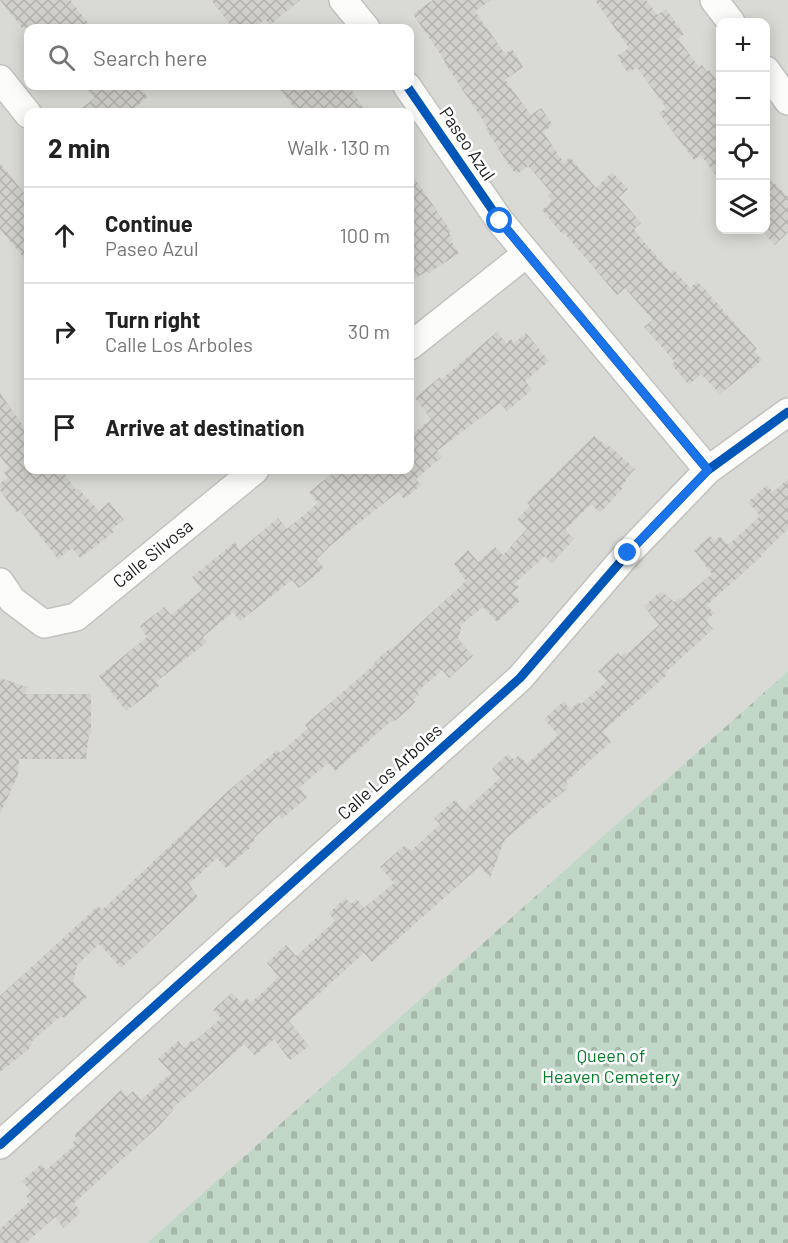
<!DOCTYPE html>
<meta charset="utf-8">
<style>
body{margin:0;font-family:Barlow,sans-serif;background:#f2f2f2;color:#222}
.controls{position:absolute;right:18px;top:18px;display:grid;overflow:hidden;border-radius:12px;box-shadow:0 3px 15px #0003}
.controls button{width:54px;height:54px;display:grid;place-items:center;padding:0;border:0;border-bottom:2px solid #e0e0e0;background:#fff;color:#222;font:30px sans-serif}
.stop{position:absolute;width:18px;height:18px;margin:-14px;border:4px solid #1a73e8;border-radius:50%;background:#fff}
.stop.end{background:#1a73e8;border-color:#fff;box-shadow:0 2px 6px #0008}
.list{margin:0;padding:0;list-style:none}
h2{display:flex;justify-content:space-between;align-items:center;height:78px;margin:0;padding:0 24px;font-size:26px}
h2 small{font-size:20px;font-weight:400;color:#767676}
.list li{display:grid;grid-template-columns:39px 1fr auto;gap:18px;align-items:center;box-sizing:border-box;height:96px;padding:0 24px;border-top:2px solid #e0e0e0}
.list b{display:block;font-size:22px;white-space:nowrap}
.list p{margin:0;font-size:20px;white-space:nowrap;color:#767676}
.list em{font-size:20px;font-style:normal;color:#767676}
.icon{flex:none;width:33px;height:33px;fill:none;stroke:currentColor;stroke-width:2;stroke-linecap:round;stroke-linejoin:round}
.map{position:relative;flex:none;width:788px;height:1243px;overflow:hidden}
.search{position:absolute;background:#fff;box-shadow:0 3px 15px #0003;left:24px;top:24px;width:390px;height:66px;display:flex;align-items:center;gap:15px;box-sizing:border-box;padding:0 21px;border-radius:12px;color:#767676;font-size:22px}
.panel{position:absolute;background:#fff;box-shadow:0 3px 15px #0003;left:24px;top:108px;width:390px;height:366px;border-radius:12px}
.map>svg:first-child{display:block}
</style>
<div class="map">
<svg width="788" height="1243" viewBox="0 0 788 1243">
<defs>
<pattern id="cemetery-stones" width="16" height="16" patternUnits="userSpaceOnUse" patternTransform="scale(1.5)"><rect width="16" height="16" fill="#c1d7c7"/><path d="M2 7V4a2 2 0 0 1 4 0v3zM10 15v-3a2 2 0 0 1 4 0v3z" fill="#a5b8aa"/></pattern>
<pattern id="building-cross-hatch" width="8" height="8" patternUnits="userSpaceOnUse" patternTransform="scale(1.5)"><rect width="8" height="8" fill="#d1d0cb"/><path d="M0 0l8 8M0 8l8-8" fill="none" stroke="#b3b2ae"/></pattern>
</defs>
<rect width="100%" height="100%" fill="#eaeae4"/>
<path fill="#d9d9d5" fill-rule="evenodd" d="M0 0H788V671L147 1243H0ZM720 22H766V230H720ZM28 28H410V86H28ZM28 112H410V470H28Z"/>
<path fill="url(#cemetery-stones)" d="M788 671V1243H147Z"/>
<g fill="url(#building-cross-hatch)">
<path d="M0 0H70L92 28H22Z"/>
<path d="M211 0H300L270 25 265 19 254 28H233Z"/>
<path d="M433 0H491L475 11 505 54 512 49 523 67 505 80 531 115 541 108 553 125 543 132 564 163 570 157 596 188 612 172 628 189 619 197 641 223 634 229 640 237 671 273 674 270 690 288 697 282 704 288 757 349 754 351 762 360 720 394 701 374 689 385 671 364 675 362 644 327 653 320 625 288 617 295 565 234 563 235 542 210 552 201 548 196 552 193 528 166 517 174 512 170 486 129 488 128 444 62 445 61 413 14Z"/>
<path d="M595 0H646L657 15 666 9 684 34 678 39 699 67 702 65 707 72 709 70 720 85V181L701 155 694 160 659 113 666 108 637 67 628 73 617 56 629 48Z"/>
<path d="M84 86H139L148 97 130 112H77L95 98Z"/>
<path d="M278 86H349L366 112H297Z"/>
<path d="M0 163 28 198V263L0 229Z"/>
<path d="M410 172 451 231 449 233 453 240 451 241 459 253 429 273 427 271 410 282Z"/>
<path d="M765 174 788 197V232L775 245 765 235Z"/>
<path d="M497 332 506 343 511 339 514 343 526 333 549 361 525 381 532 390 507 411 500 403 437 451 442 457 416 479 421 485 404 499 398 492 330 546 317 559 324 568 299 588 292 580 240 621 233 612 203 637 207 642 156 682 159 686 126 711 99 676 147 637 140 626 164 607 171 615 202 590 192 577 235 542 240 550 278 518 287 529 318 503 309 492 337 470 410 471V436L431 419 415 398 440 377 442 379Z"/>
<path d="M0 393 28 433V470H62L76 490 78 488 99 511 109 502 124 520 112 529 114 532 80 558 72 548 58 559 20 510 16 512 0 490V483L8 478 4 472 9 468 0 456Z"/>
<path d="M594 436 608 447 610 446 635 469 625 479 626 481 621 487 623 488 600 513 591 504 565 530 574 539 552 563 545 556 515 583 519 587 512 593 520 601 497 622 483 607 462 624 458 639 473 656 449 678 442 670 417 692 419 695 413 700 415 702 411 707 396 720 389 723 335 771 328 763 299 788 307 797 282 819 279 815 254 838 255 840 249 845 251 847 226 868 217 858 189 884 198 897 121 968 99 944 77 965 73 982 87 997 64 1018 61 1016 31 1042 32 1044 29 1049 0 1072V996L98 906 102 910 227 792 277 750 280 753 308 728 305 725 376 663 374 662 390 648 392 649 466 581 454 564 468 550 478 562 495 547 503 555 527 529 517 519 530 506 527 502Z"/>
<path d="M788 479V529L761 555 762 556 707 605 714 613 706 621 713 629 665 673 667 675 603 731 611 742 566 782 568 784 565 787 567 789 505 839 490 878 480 866 372 962 364 953 289 1021 309 1046 290 1060 274 1039 255 1056 244 1044 172 1109 173 1110 158 1127 74 1203 81 1212 64 1228 55 1217 26 1243H0V1229L30 1201 26 1196 31 1192 22 1181 41 1164 46 1170 75 1145 72 1143 77 1139 74 1135 121 1090 127 1097 133 1091 141 1100 171 1073 158 1059 178 1041 184 1048 192 1040 194 1042 221 1018 213 1010 232 993 242 1003 247 998 251 1003 279 977 267 963 286 945 296 956 335 921 329 913 345 898 351 904 357 899 364 908 394 883 380 867 405 845 411 851 440 824 434 818 455 800 464 811 500 778 492 769 508 754 514 760 519 755 527 764 558 735 544 719 564 701 570 709 579 702 581 704 607 681 598 671 618 653 621 656 625 652 627 654 659 625 644 606 661 591 674 602 679 598 681 600 712 574 694 550 710 536 715 541 720 536 728 545 760 516 748 502 767 485 773 492Z"/>
<path d="M0 678 27 687 25 694H91V734H89L86 759H19L18 775 0 814Z"/>
</g>
<g fill="none" stroke-linecap="round" stroke-linejoin="round">
<defs>
<g id="minor">
<path d="M343 0 366 28"/>
<path d="M714 0 731 22"/>
<path d="M766 70 788 101"/>
<path d="M0 79 28 114"/>
<path d="M407 86 500 221 708 470"/>
<path d="M410 346 526 254"/>
<path d="M0 582 12 600 44 624 76 617 255 470"/>
<path d="M0 1145 520 678 628 553 708 470 788 412"/>
</g>
</defs>
<use href="#minor" stroke="#c2c2c0" stroke-width="30"/>
<use href="#minor" stroke="#fcfcfb" stroke-width="27"/>
<defs>
<g id="cycleway">
<path d="M407 86 500 221 708 470"/>
<path d="M0 1145 520 678 628 553 708 470 788 412"/>
</g>
</defs>
<use href="#cycleway" stroke="#fff" stroke-width="13"/>
<use href="#cycleway" stroke="#0057b8" stroke-width="9"/>
</g>
<g fill="none" stroke-linecap="round" stroke-linejoin="round">
<path stroke="#1a73e8" stroke-width="8" d="M500 221 708 470 628 553"/>
</g>
<g text-anchor="middle" stroke-width="5" stroke-linejoin="round" paint-order="stroke">
<g font-size="18" fill="#1b1b1b" stroke="#fff">
<text transform="translate(467 144) rotate(56)" y="6">Paseo Azul</text>
<text transform="translate(153 554) rotate(-39)" y="6">Calle Silvosa</text>
<text transform="translate(390 772) rotate(-42)" y="6">Calle Los Arboles</text>
</g>
<g font-size="18" fill="#067d2a" stroke="#fff">
<text x="611" y="1062">Queen of<tspan x="611" dy="21">Heaven Cemetery</tspan></text>
</g>
</g>
</svg>
<div class="controls">
<button>+</button>
<button>−</button>
<button><svg class="icon" aria-label="locate" viewBox="0 0 24 24"><circle cx="12" cy="12" r="6"/><path d="M12 2v4M12 18v4M2 12h4M18 12h4"/></svg></button>
<button><svg class="icon" aria-label="layers" viewBox="0 0 24 24"><path d="M12 4l9 5-9 5-9-5zM3 14l9 5 9-5"/></svg></button>
</div>
<div class="stop" style="left:500px;top:221px"></div>
<div class="stop end" style="left:628px;top:553px"></div>
<div class="search"><svg class="icon" aria-label="search" viewBox="0 0 24 24"><circle cx="10" cy="10" r="6"/><path d="M15 15l6 6"/></svg>Search here</div>
<section class="panel">
<h2>2 min<small>Walk · 130 m</small></h2>
<ul class="list">
<li><svg class="icon" aria-label="ahead" viewBox="0 0 24 24"><path d="M12 20V5M6 11l6-6 6 6"/></svg><div><b>Continue</b><p>Paseo Azul</p></div><em>100 m</em></li>
<li><svg class="icon" aria-label="right" viewBox="0 0 24 24"><path d="M7 20v-9h11M14 6l5 5-5 5"/></svg><div><b>Turn right</b><p>Calle Los Arboles</p></div><em>30 m</em></li>
<li><svg class="icon" aria-label="arrive" viewBox="0 0 24 24"><path d="M6 21V4h12l-3 4 3 4H6"/></svg><div><b>Arrive at destination</b></div></li>
</ul>
</section>
</div>
